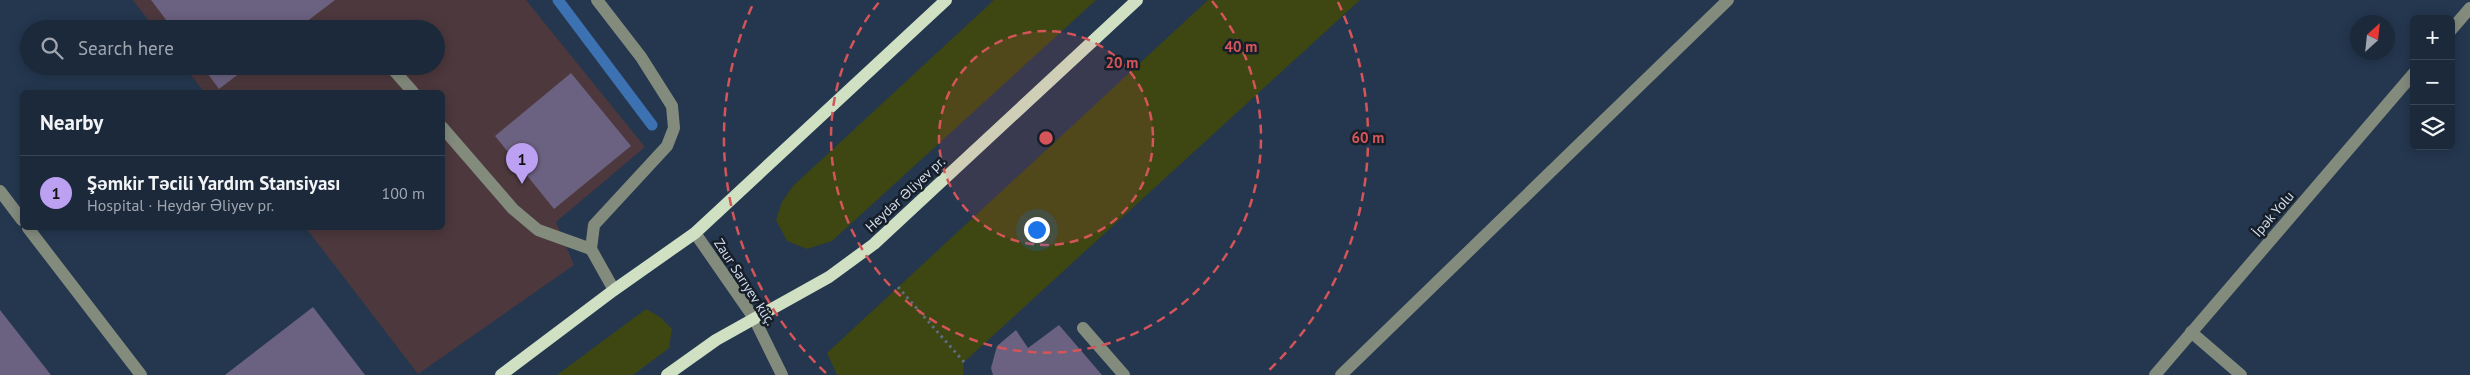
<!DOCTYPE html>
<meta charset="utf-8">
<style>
body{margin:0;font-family:"PT Sans",sans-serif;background:#283546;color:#f1f3f6}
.controls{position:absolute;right:15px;top:15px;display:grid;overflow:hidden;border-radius:8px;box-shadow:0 2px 12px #0003}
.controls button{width:45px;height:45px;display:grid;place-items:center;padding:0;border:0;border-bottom:1px solid #394555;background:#1b293b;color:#f1f3f6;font:25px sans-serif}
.compass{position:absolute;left:2350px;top:15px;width:45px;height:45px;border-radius:50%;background:#1b293b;box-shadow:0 2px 12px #0003;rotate:27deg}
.you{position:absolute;left:1036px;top:229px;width:18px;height:18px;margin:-12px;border:4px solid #fff;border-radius:50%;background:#1a73e8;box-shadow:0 0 0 8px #1a73e833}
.badge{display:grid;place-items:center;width:32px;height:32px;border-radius:50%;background:#bca0f2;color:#111;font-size:16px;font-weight:700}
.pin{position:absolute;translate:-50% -41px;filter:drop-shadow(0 1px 2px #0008)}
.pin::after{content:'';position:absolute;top:26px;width:18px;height:15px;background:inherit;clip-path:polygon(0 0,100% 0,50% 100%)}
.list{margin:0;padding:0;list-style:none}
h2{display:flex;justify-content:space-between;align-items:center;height:65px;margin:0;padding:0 20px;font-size:21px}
h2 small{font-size:16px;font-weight:400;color:#a0a6af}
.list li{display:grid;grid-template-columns:32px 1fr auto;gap:15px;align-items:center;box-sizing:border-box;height:75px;padding:0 20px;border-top:1px solid #394555}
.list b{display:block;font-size:19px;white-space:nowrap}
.list p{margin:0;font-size:16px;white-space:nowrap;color:#a0a6af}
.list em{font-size:16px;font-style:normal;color:#a0a6af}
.icon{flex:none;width:28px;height:28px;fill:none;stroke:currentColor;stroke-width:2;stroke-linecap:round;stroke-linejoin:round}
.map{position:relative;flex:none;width:2470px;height:375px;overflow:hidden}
.search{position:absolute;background:#1b293b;box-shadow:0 2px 12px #0003;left:20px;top:20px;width:425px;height:55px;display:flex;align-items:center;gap:12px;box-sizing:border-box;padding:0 18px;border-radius:28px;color:#a0a6af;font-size:19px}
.panel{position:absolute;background:#1b293b;box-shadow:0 2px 12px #0003;left:20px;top:90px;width:425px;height:140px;border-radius:8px}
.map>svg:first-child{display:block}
</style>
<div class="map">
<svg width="2470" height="375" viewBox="0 0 2470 375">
<rect width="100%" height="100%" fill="#24374f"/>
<path fill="#4c383d" d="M133 0H526L645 147 556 222 574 265 418 374 306 228H442V92H204L184 66H436V29H155Z"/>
<g fill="#3e4612">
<path d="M994 0H1096L832 241 807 249 787 241 776 220 782 202 793 186Z"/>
<path d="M1208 0H1360L964 362 963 375H837L827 353Z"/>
<path d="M646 309 660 317 672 329 669 348 633 375H557Z"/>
</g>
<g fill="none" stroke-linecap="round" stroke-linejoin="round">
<path stroke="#3d72b2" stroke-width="11" d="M558 0 652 125"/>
</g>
<g fill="#6b6180">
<path d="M151 0H335L297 29H173Z"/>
<path d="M202 66H249L219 89Z"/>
<path d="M571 73 631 146 554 209 495 136Z"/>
<path d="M313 307 365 375H225Z"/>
<path d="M0 310 51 375H0Z"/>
<path d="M1059 325 1102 375H993L991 368 997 346 1016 330 1028 348Z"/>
</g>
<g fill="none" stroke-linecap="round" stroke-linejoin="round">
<path stroke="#5e6e83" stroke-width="3" stroke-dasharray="2.5 4" stroke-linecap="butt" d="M898 287 964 362"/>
<g stroke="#838b7d" stroke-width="12">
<path d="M597 0 641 57 672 106 674 128 667 146 594 225 591 249 614 290"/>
<path d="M2451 30 2470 8"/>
<path d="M390 66 413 92"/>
<path d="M442 127 513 209 538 230 591 249"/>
<path d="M0 191 22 220"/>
<path d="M28 228 141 375"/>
<path d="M695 233 754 318 782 375"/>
<path d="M1083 328 1124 375"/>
<path d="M2191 332 2241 375"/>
<path d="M1341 375 1728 0"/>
<path d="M2155 375 2414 73"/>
</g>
<g stroke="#cfe0c3" stroke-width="12">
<path d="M501 375 614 290 695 233 946 0"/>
<path d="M667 375 716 340 829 277 874 244 1137 0"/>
</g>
</g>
<circle cx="1046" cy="138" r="107" fill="#d45559" fill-opacity=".12"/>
<g fill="none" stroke="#d45559" stroke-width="2.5" stroke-dasharray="9 6">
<circle cx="1046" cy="138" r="107"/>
<path d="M1212 1A215 215 0 1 1 880 1"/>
<path d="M826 373A322 322 0 0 1 754 2M1338 2A322 322 0 0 1 1266 373"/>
</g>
<g text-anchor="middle" stroke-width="5" stroke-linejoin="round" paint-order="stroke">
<g font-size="14" fill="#d0dceb" stroke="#161e29">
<text transform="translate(905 194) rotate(-43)" y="5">Heydər Əliyev pr.</text>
<text transform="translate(2273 214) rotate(-49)" y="5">İpək Yolu</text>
<text transform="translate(745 282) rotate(57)" y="5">Zaur Sarıyev küç.</text>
</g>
</g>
<circle cx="1046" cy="138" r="8" fill="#d45559" stroke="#161e29" stroke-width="2.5"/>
<g font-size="15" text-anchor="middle" font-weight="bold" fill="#d45559" stroke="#161e29" stroke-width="5" stroke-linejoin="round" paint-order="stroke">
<text x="1241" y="52">40 m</text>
<text x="1122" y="68">20 m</text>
<text x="1368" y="143">60 m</text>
</g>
</svg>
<div class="controls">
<button>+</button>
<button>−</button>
<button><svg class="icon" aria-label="layers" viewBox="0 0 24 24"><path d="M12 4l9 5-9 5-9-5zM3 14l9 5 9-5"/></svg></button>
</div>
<svg class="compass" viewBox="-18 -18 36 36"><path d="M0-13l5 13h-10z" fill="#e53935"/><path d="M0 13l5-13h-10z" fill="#a0a6af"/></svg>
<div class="you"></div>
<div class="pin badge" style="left:522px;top:184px">1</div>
<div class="search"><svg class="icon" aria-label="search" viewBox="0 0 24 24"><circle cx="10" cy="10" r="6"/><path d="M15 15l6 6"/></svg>Search here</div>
<section class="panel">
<h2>Nearby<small></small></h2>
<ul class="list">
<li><span class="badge">1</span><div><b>Şəmkir Təcili Yardım Stansiyası</b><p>Hospital · Heydər Əliyev pr.</p></div><em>100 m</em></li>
</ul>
</section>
</div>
